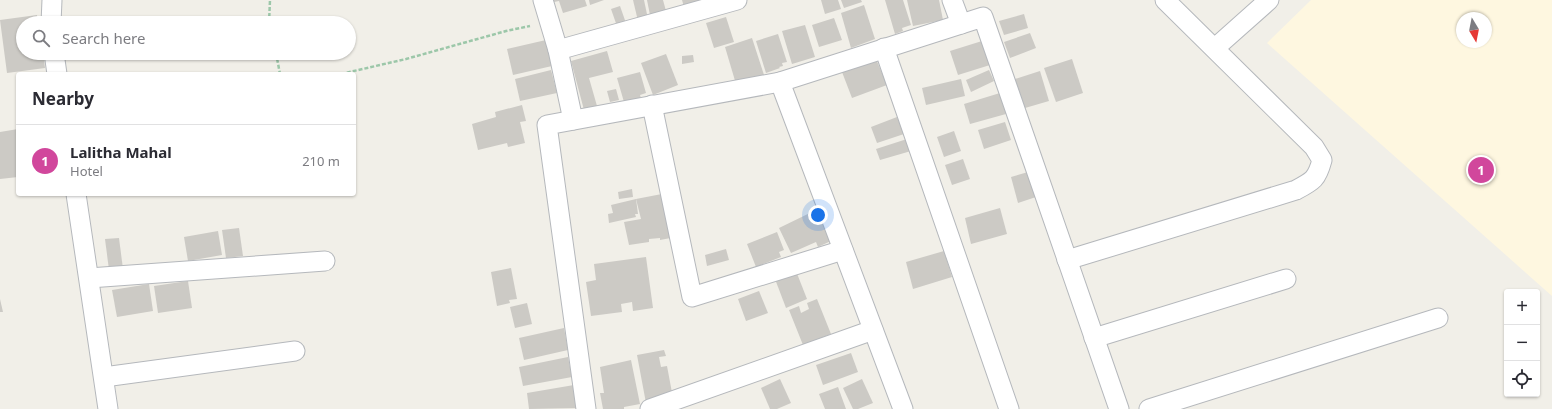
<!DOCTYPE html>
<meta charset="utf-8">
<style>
body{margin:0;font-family:"Noto Sans",sans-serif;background:#f7f7f7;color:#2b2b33}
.controls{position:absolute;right:12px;bottom:12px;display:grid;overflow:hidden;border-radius:4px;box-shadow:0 1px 3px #0004}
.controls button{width:36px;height:36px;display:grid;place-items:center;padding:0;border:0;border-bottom:1px solid #e1e1e2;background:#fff;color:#2b2b33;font:20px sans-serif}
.compass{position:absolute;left:1456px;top:12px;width:36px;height:36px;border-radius:50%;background:#fff;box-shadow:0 1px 3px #0004;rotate:170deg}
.you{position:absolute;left:818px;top:215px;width:14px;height:14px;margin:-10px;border:3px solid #fff;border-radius:50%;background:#1a73e8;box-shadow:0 0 0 6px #1a73e833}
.badge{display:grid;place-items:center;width:26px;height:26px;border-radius:50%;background:#ea4335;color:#fff;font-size:13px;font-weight:700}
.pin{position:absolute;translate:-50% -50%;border:2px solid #fff;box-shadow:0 1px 4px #0006}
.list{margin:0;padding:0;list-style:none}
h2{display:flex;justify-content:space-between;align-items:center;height:52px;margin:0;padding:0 16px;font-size:17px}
h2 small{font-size:13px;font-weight:400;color:#7c7c81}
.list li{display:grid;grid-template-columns:26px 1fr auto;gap:12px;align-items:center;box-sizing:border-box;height:72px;padding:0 16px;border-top:1px solid #e1e1e2}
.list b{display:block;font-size:15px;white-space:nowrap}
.list p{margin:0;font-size:13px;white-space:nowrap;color:#7c7c81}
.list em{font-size:13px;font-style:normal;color:#7c7c81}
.icon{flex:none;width:22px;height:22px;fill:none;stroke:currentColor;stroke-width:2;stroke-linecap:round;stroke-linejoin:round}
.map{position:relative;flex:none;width:1552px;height:409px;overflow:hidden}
.search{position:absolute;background:#fff;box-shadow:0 1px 3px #0004;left:16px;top:16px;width:340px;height:44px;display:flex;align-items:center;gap:10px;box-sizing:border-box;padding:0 14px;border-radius:22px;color:#7c7c81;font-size:15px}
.panel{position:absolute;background:#fff;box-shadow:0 1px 3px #0004;left:16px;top:72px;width:340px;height:124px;border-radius:4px}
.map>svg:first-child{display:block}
</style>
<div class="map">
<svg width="1552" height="409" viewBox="0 0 1552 409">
<rect width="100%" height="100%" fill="#f1efe8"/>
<path fill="#fef7e0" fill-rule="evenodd" d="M1311 0H1552V296L1267 43ZM1462 18H1486V42H1462Z"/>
<g fill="#cccac5">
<path d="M553 0H585L587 6 563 13 559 1 554 2Z"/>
<path d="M589 0H604L590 5Z"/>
<path d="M633 0H644L648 19 638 21Z"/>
<path d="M647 0H663L666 11 650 15Z"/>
<path d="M682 0H710L684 7Z"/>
<path d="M821 0H838L841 9 825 14Z"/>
<path d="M841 0H861L862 2 844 8Z"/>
<path d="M885 0H903L911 25 902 28 903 31 895 34Z"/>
<path d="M907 0H939L943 20 913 26Z"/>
<path d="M864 5 875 39 851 48 841 13Z"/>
<path d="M620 6 627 26 618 29 611 9Z"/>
<path d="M1024 14 1028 28 1004 35 999 21Z"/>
<path d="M37 15 38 23H23V53H43L45 68 7 73 0 20Z"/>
<path d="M726 17 734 42 714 48 706 23Z"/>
<path d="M834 18 842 40 819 47 812 25Z"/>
<path d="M805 25 815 57 792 64 782 31Z"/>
<path d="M1030 33 1036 48 1010 58 1004 42Z"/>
<path d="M778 34 787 62 782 63 783 66 779 67 780 68 766 73 756 41Z"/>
<path d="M752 38 764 75 736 84 725 47Z"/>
<path d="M546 40 552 66 513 75 507 49Z"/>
<path d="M982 41 990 65 958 75 950 51Z"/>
<path d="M607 51 613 72 589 78 597 106 584 110 571 61Z"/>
<path d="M666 54 678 85 653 95 641 63Z"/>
<path d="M693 55 694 62 682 64V56Z"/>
<path d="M876 59 887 85 852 98 842 72Z"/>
<path d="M1072 59 1083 93 1056 102 1044 68Z"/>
<path d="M551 70 557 93 520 101 515 79Z"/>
<path d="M989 70 994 81 971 92 966 80Z"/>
<path d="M1040 71 1049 101 1025 108 1015 79Z"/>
<path d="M640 72 646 93 640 95 641 98 624 102 617 78Z"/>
<path d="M961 79 965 96 926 105 922 88Z"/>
<path d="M616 89 619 100 610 102 607 91Z"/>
<path d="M1000 93 1006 114 970 124 964 104Z"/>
<path d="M522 105 526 121 520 122 525 143 508 147 507 143 478 150 472 124 496 117 495 112Z"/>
<path d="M897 117 904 134 877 143 871 127Z"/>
<path d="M1005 122 1011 140 984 149 978 130Z"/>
<path d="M18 129V177L0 179V132Z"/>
<path d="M954 131 961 151 944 157 937 137Z"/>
<path d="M907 139 911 151 880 160 876 149Z"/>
<path d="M963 159 970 179 952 185 945 165Z"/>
<path d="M1028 172 1036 197 1018 203 1011 177Z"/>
<path d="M632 189 633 197 619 199 618 192Z"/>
<path d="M667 193 668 197 661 198 662 201 667 200 676 237 660 240V238L649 239V242L629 245 624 222 641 219 636 199Z"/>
<path d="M636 199 638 214H635L636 217 609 223 608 214 613 213 611 205Z"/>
<path d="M1000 208 1007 234 971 244 965 218Z"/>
<path d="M816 210 831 241 818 247 816 242 791 253 779 228Z"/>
<path d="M239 228 243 256 226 258 222 230Z"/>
<path d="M218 231 222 255 188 261 184 237Z"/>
<path d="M777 232 784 250 779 252 781 257 756 267 747 244Z"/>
<path d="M119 238 123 269 109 270 105 239Z"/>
<path d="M726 249 729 260 707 266 705 255Z"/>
<path d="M944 251 952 277 913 289 906 262Z"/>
<path d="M646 257 653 308 633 311 632 302 621 304 622 312 591 316 586 282 596 280 594 264Z"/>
<path d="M511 268 517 299 509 300 510 303 497 306 491 272Z"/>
<path d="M796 271 807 299 786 308 775 279Z"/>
<path d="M188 281 192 308 158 313 154 286Z"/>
<path d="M149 284 153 311 117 317 112 290Z"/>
<path d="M759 291 768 313 746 321 738 299Z"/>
<path d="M0 299 3 312H0Z"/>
<path d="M817 299 831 334 803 345 789 310 799 306 801 313 809 309 807 303Z"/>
<path d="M527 303 532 324 515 328 510 307Z"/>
<path d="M564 328 568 350 524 360 519 338Z"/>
<path d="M664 350 666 356 659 357 661 367 667 366 673 398 646 403 637 355Z"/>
<path d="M851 353 858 372 823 385 816 365Z"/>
<path d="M568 357 572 377 523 386 519 367Z"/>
<path d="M631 360 640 404 624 407V409H603L600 393H604L600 367Z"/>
<path d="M780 379 791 403 777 409H770L761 388Z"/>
<path d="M862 379 873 403 858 409H853L843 388Z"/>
<path d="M574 385 578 408 529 409 527 393Z"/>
<path d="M838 387 846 409H825L819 394Z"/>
</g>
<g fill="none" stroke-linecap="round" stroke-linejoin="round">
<defs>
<g id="street">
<path d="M543 0 558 50 573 120"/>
<path d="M952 0 961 24"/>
<path d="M51 23 52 0"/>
<path d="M884 48 1009 409"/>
<path d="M1215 48 1269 0"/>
<path d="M558 50 737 0"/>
<path d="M54 53 57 74"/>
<path d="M780 82 903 409"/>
<path d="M652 105 692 297 843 250"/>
<path d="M76 194 108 409"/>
<path d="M1067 260 1296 190C1313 181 1317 179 1322 160L1314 147 1165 0"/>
<path d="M89 278 325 261"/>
<path d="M1094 338 1286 279"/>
<path d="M104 377 295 351"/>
<path d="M586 409 547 125 780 82 983 17 1119 409"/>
<path d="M650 409 873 330"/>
<path d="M1149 409 1438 318"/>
</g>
</defs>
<use href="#street" stroke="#b5b8bc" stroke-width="21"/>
<g stroke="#9cc7a9" stroke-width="2.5" stroke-dasharray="4 2" stroke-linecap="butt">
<path d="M269 23 270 0"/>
<path d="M276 53 280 74"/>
<path d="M341 74 406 59 506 31 530 26"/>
</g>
<use href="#street" stroke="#fff" stroke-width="19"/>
</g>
</svg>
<div class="controls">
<button>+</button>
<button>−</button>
<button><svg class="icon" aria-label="locate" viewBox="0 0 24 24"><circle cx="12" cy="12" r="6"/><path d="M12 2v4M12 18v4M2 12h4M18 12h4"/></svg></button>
</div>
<svg class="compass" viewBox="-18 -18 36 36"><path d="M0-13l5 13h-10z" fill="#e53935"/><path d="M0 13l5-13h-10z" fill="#7c7c81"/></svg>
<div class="you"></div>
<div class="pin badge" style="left:1481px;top:170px;background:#d1479c">1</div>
<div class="search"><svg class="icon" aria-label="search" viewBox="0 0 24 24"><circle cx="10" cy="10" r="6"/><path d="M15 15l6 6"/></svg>Search here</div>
<section class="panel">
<h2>Nearby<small></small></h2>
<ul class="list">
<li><span class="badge" style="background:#d1479c">1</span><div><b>Lalitha Mahal</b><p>Hotel</p></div><em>210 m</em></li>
</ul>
</section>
</div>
